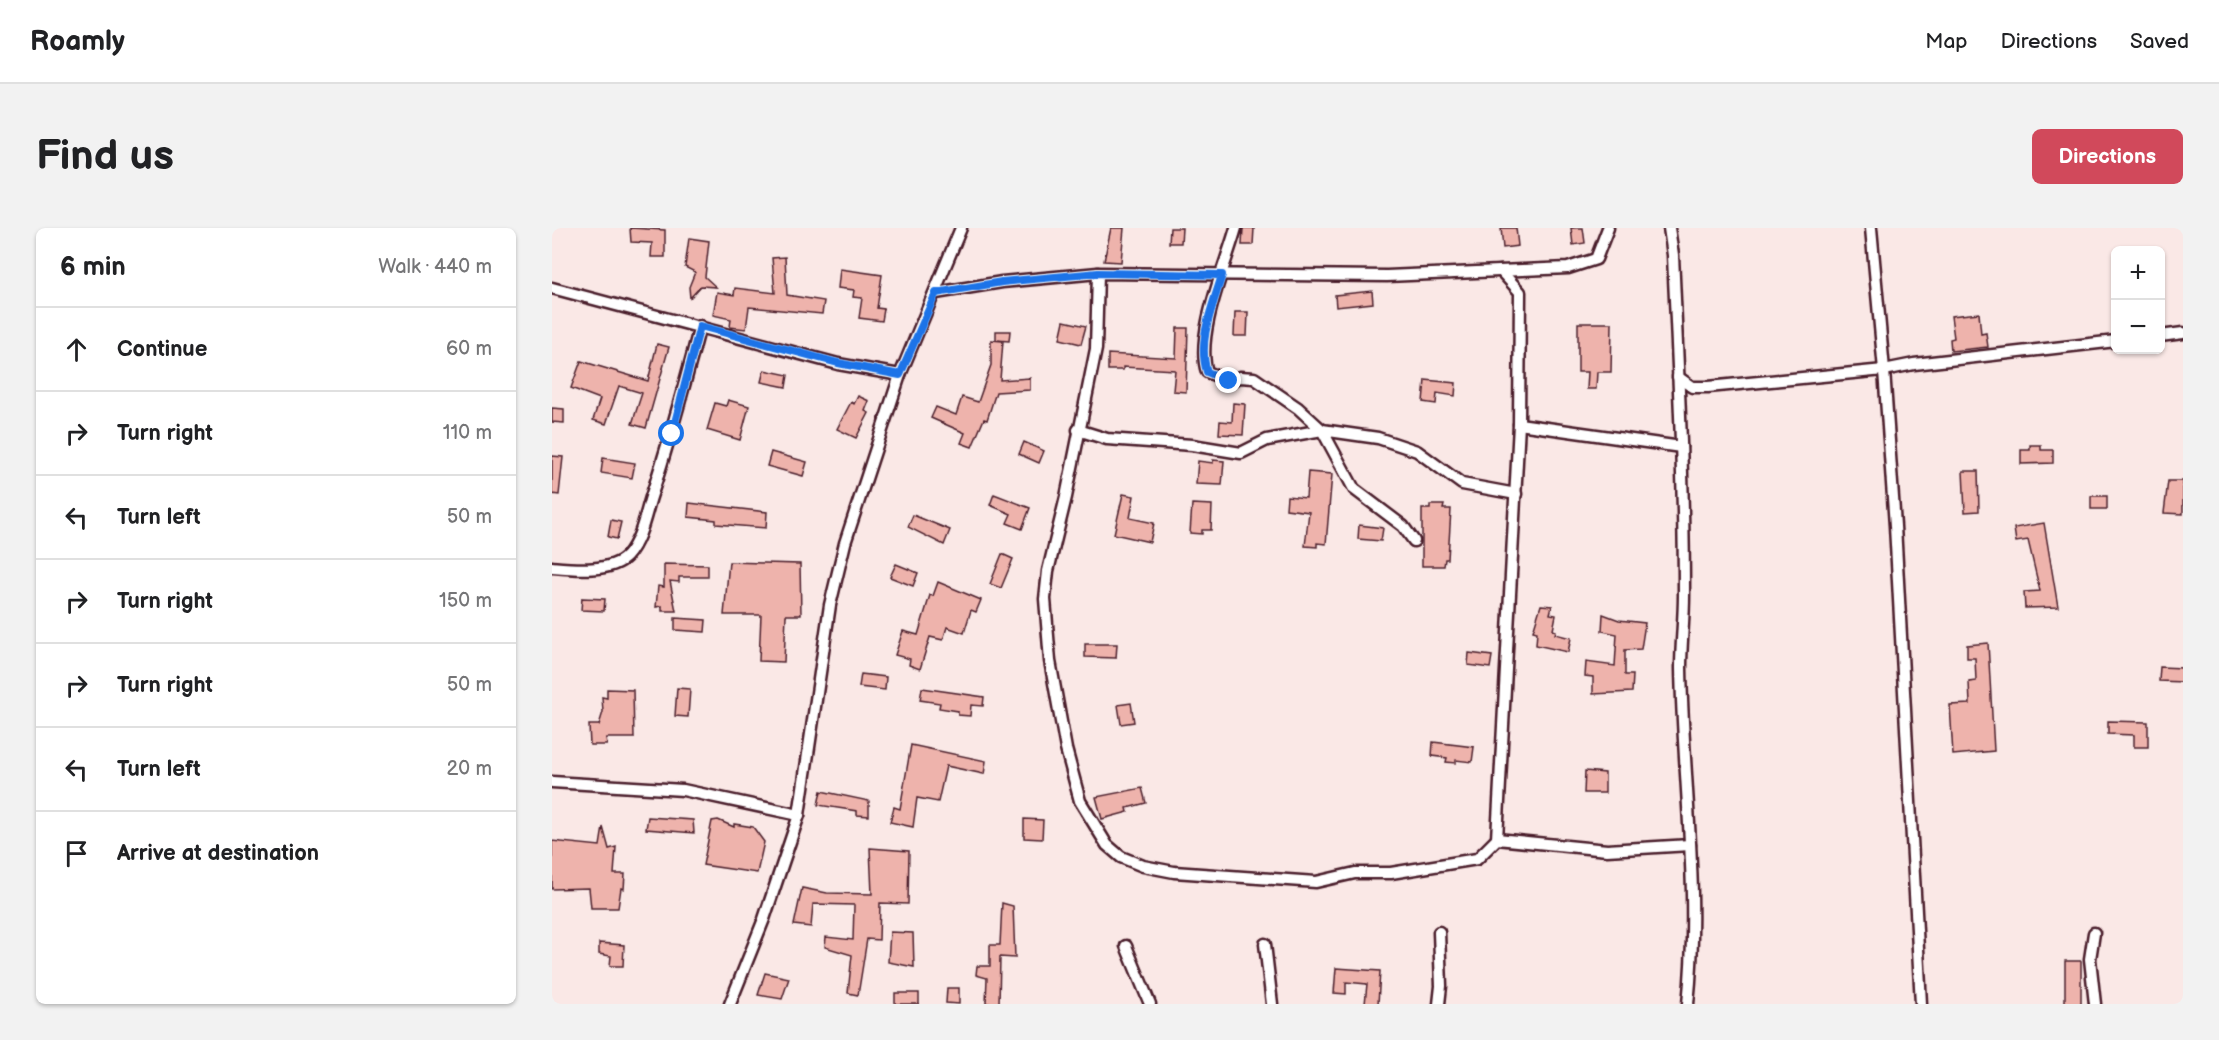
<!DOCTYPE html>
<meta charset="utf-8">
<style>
body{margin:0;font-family:"Balsamiq Sans",sans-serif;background:#f2f2f2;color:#202124}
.controls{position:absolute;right:18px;top:18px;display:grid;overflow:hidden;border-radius:9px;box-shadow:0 2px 4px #0004}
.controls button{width:54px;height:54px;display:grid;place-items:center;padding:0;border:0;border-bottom:2px solid #e0e0e0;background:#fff;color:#202124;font:30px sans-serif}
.stop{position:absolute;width:18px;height:18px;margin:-14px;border:4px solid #1a73e8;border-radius:50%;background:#fff}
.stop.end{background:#1a73e8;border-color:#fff;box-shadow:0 2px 6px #0008}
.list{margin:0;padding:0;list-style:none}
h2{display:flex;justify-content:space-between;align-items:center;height:78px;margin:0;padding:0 24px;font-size:26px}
h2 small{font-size:20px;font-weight:400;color:#757577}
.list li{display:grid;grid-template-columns:39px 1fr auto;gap:18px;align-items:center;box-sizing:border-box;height:84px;padding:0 24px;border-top:2px solid #e0e0e0}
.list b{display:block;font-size:22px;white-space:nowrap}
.list em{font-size:20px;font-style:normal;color:#757577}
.icon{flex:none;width:33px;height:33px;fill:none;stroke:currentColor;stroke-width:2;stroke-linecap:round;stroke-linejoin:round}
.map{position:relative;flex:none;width:1631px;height:776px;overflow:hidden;border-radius:9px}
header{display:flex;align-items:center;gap:36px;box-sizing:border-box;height:84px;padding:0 30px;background:#fff;border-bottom:2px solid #e0e0e0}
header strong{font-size:28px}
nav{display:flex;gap:33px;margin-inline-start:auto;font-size:21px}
.intro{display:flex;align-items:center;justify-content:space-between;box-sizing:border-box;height:144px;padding:0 36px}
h1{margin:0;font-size:42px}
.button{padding:15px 27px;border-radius:9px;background:#d1495b;color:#fff;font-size:21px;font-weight:700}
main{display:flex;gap:36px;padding:0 36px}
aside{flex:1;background:#fff;border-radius:9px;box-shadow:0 2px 4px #0004}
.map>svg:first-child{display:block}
</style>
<header>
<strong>Roamly</strong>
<nav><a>Map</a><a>Directions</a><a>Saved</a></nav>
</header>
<div class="intro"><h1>Find us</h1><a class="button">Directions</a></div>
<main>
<aside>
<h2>6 min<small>Walk · 440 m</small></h2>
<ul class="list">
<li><svg class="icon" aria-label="ahead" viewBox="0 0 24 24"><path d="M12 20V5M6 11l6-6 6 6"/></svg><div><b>Continue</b></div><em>60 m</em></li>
<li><svg class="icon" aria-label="right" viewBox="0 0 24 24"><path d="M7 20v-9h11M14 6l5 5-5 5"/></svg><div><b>Turn right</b></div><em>110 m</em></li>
<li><svg class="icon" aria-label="left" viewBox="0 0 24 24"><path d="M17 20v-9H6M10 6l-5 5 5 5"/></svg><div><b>Turn left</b></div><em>50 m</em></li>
<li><svg class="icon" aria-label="right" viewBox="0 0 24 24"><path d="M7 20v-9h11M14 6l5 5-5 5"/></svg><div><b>Turn right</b></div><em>150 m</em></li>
<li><svg class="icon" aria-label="right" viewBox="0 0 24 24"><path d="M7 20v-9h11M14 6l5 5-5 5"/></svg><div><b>Turn right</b></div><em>50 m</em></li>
<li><svg class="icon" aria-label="left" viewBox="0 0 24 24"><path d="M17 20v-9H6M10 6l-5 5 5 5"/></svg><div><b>Turn left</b></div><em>20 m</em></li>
<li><svg class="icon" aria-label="arrive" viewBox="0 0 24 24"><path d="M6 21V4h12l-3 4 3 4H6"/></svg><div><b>Arrive at destination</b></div></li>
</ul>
</aside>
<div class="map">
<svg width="1631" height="776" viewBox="0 0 1631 776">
<rect width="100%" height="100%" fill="#fae8e6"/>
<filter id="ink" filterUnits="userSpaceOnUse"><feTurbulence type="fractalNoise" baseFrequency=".0167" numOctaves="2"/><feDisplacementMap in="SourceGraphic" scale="12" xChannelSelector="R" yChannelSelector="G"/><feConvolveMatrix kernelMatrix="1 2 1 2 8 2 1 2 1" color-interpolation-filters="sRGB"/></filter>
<g filter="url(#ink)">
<g fill="#eeb3ac" stroke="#4a1f2b" stroke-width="1.5">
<path d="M78 0 113 2V29H99L100 15 79 14Z"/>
<path d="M559 0H572L569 34 552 33Z"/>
<path d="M618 0H630L629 15H617Z"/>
<path d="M691 0H702L701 17H690Z"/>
<path d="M949 0H964L966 18 951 20Z"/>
<path d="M1019 0H1031L1033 15 1021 17Z"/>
<path d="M137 10 157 13 153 49 164 59 149 58 138 70 137 59 143 44 133 39Z"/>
<path d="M233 29 235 67 272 73 270 86 197 79 194 101 178 99 179 91 161 87 165 64 182 67 183 60 223 65 220 30Z"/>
<path d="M288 41 330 47 325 80 332 81 330 93 307 90 310 70 301 69 302 62 286 60Z"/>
<path d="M820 63 821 75 784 79 783 67Z"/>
<path d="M683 84H696L695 108H682Z"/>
<path d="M1427 85 1429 106 1434 105 1436 119 1399 123 1398 111 1402 110 1399 88Z"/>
<path d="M512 93 534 98 529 116 508 111Z"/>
<path d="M1026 95H1060L1059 144H1045L1044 161H1035L1036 144H1026Z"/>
<path d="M625 100H636L634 164 621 163 623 142 571 139V142H556V126L624 130Z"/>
<path d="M444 103H458L457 113 444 112Z"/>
<path d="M439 112 451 113 448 152 478 150V162L444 164 435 192 432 191 420 219 409 215 413 205 379 190 384 179 404 187 410 169 426 174 439 137Z"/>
<path d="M105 116 117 119 94 200 80 196 90 165 67 158 54 196 41 192 48 171 19 160 29 133 96 153Z"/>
<path d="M212 142 236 147 234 159 209 154Z"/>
<path d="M873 152 904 155 903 168 885 165 884 176 871 174Z"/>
<path d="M306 168 317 173 313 183 317 185 304 210 285 201 299 174 302 176Z"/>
<path d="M176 172 197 178 188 212 155 202 163 175 174 178Z"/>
<path d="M681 175 693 176 691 207 667 206 668 193 680 194Z"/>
<path d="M0 180 12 181V195L0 194Z"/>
<path d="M472 214 492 223 487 235 467 226Z"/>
<path d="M1478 217H1489V222H1501V235L1469 236V222H1478Z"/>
<path d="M219 224 255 234 251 248 215 238Z"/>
<path d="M0 228 11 229 7 267 0 266Z"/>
<path d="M51 230 83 235 80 250 49 245Z"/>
<path d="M661 232 672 233 670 257 644 256 646 233 661 235Z"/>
<path d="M1411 243H1426L1427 283 1413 284Z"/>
<path d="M756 244 780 246 774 316 765 315V319L753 318 757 284 734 281 735 268 754 270Z"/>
<path d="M1616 253H1631V286L1612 285Z"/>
<path d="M442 266 478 280 470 301 455 295 459 286 438 277Z"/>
<path d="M571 266 582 268 578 290 602 295 598 314 562 306Z"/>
<rect x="1539" y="268" width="16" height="13"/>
<path d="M137 275 215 284 214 300 164 296V292L136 289Z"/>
<path d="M640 276 660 277 659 302H650V306L638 305Z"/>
<path d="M878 277H892L891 281H899L896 331H893L892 338H870V281H878Z"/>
<path d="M361 287 398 302 392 317 356 299Z"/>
<path d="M59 292 69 294 65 311 56 309Z"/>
<path d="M1492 295 1506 379 1473 380 1472 364 1488 363 1476 312 1464 314 1462 300Z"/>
<path d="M807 297 831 300 829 313 806 311Z"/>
<path d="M450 326 461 331 449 360 438 356Z"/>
<path d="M177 334 248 336 249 387H234L232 434 207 433 209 387H172Z"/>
<path d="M112 336 156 337V349H127V354L118 353 124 383H110V378L104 379 106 358 112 359Z"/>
<path d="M344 336 366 345 361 358 338 349Z"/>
<path d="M386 354 429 372 424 384 419 382 412 405 395 399 391 412 378 409 368 441 357 437 358 431 343 427 351 403 366 407 378 367 381 368Z"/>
<path d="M30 370 53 371 52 383 29 382Z"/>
<path d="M989 377 1000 378 998 386 1004 387 1001 402 1004 403 1003 406 1019 410 1016 424 984 417 985 404 981 403Z"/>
<path d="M1051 386 1067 392 1093 395 1089 421 1073 422V447H1081L1080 464 1041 466V449L1033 448 1034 434 1063 438 1065 406 1050 403Z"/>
<path d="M123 390 154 392 153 404 123 402Z"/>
<path d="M1436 415 1442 523 1401 527 1398 477 1418 476 1417 454 1424 453 1423 430H1415V417Z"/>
<path d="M533 416H565L564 430 533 429Z"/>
<path d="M917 425 940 428 938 440 916 437Z"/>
<path d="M1608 439 1631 440V454L1607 453Z"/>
<path d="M309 446 334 449 333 462 307 459Z"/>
<path d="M125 460 138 461 136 489 123 488Z"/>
<path d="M370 460 432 469 431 478 419 477 418 488 406 487V483L387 480 388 475 368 472Z"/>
<path d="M55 461 81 462 82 510H54L55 517H38L37 497H47L51 484 50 469 55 470Z"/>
<path d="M579 475 582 494 569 496 566 477Z"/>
<path d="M1556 493 1596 494V519H1582V507L1556 506Z"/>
<path d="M881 514 922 519 920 534 904 532V535L894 534 895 530 880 528Z"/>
<path d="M359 517 434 533 432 546 394 538 386 574 365 570 361 599 338 594 342 579 348 581Z"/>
<path d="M1033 543 1053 545V565H1032Z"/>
<path d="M590 560 594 575 575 580 576 584 550 591 544 569Z"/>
<path d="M269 563 317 573V588L305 587V583L266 577Z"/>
<path d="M96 589 141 592 142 605 94 601Z"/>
<path d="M472 591 491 592 490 611 472 610Z"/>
<path d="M166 592 182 599V596L201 599 212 614 205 645 151 637 160 593Z"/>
<path d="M51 599 57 621 64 619 62 646H73L72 661 69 660 66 680H39L37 660 0 661V613L48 618Z"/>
<path d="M318 620 357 623 356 676 328 675 327 712 315 711 306 767 296 765 300 727 273 719 274 709 301 712 302 677 261 676 259 699 242 697 250 660 275 665 320 666Z"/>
<path d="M450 675 461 678 463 730 448 729 447 776H440L434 775 435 750 424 747 425 738H438V717H448Z"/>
<path d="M338 704 361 705 362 739 336 734Z"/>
<path d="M47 715 72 717 71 738H58L59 728 47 726Z"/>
<rect x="1513" y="733" width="16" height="43"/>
<path d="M784 740 828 743 826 776H813L815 756 794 754V766L782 765Z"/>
<path d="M213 745 237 750 230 771 206 767Z"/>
<path d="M395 760H407V776L394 775Z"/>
<rect x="343" y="765" width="24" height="11"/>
</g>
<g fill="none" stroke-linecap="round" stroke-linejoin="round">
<defs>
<g id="street">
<path d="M684 0C673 39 643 107 655 144L677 153 688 149 702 150 746 180 770 202 802 261 851 298 862 313"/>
<path d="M1117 0 1121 27C1126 140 1132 254 1132 367 1132 392 1129 416 1129 440 1131 552 1148 664 1136 776"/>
<path d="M1319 0 1332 142 1343 298 1369 776"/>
<path d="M546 45 544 121 514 269 496 343 493 371 498 433 514 521 528 573 555 617 569 629 591 638 622 644 764 654 803 645H839L925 631 945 611 1055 622 1138 617"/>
<path d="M0 60 286 136 348 147"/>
<path d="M384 65 450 54 546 45 835 48 1016 40 1044 31 1056 0"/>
<path d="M1608 108 1631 105"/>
<path d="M1126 149 1140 159H1156L1332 142 1362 136 1564 113"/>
<path d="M967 196 1129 219"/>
<path d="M526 202 555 211 640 217 689 225 715 212 770 202 826 210 865 223 910 256 964 266"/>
<path d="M0 339C21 341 59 345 75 328 89 312 93 288 99 269 118 212 133 155 148 98"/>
<path d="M0 554 131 562 247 587"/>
<path d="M945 611 967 196 968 64 949 43"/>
<path d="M1542 705 1538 731 1543 776"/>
<path d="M713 716 720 776"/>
<path d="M574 718 598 776"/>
<path d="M178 776 212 691 247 587 278 377 293 315 348 147 409 0"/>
<path d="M887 776 889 758 887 704"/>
</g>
</defs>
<use href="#street" stroke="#4a1f2b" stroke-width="15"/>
<use href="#street" stroke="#fff" stroke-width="10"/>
</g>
</g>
<g fill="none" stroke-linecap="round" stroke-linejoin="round" filter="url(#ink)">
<path stroke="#1a73e8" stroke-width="8" d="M120 206 148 98 286 135 348 147 384 65 450 54 546 45 670 47C661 78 645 112 655 144L677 153"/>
</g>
</svg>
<div class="controls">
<button>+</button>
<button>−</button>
</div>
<div class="stop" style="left:120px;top:206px"></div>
<div class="stop end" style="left:677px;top:153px"></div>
</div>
</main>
